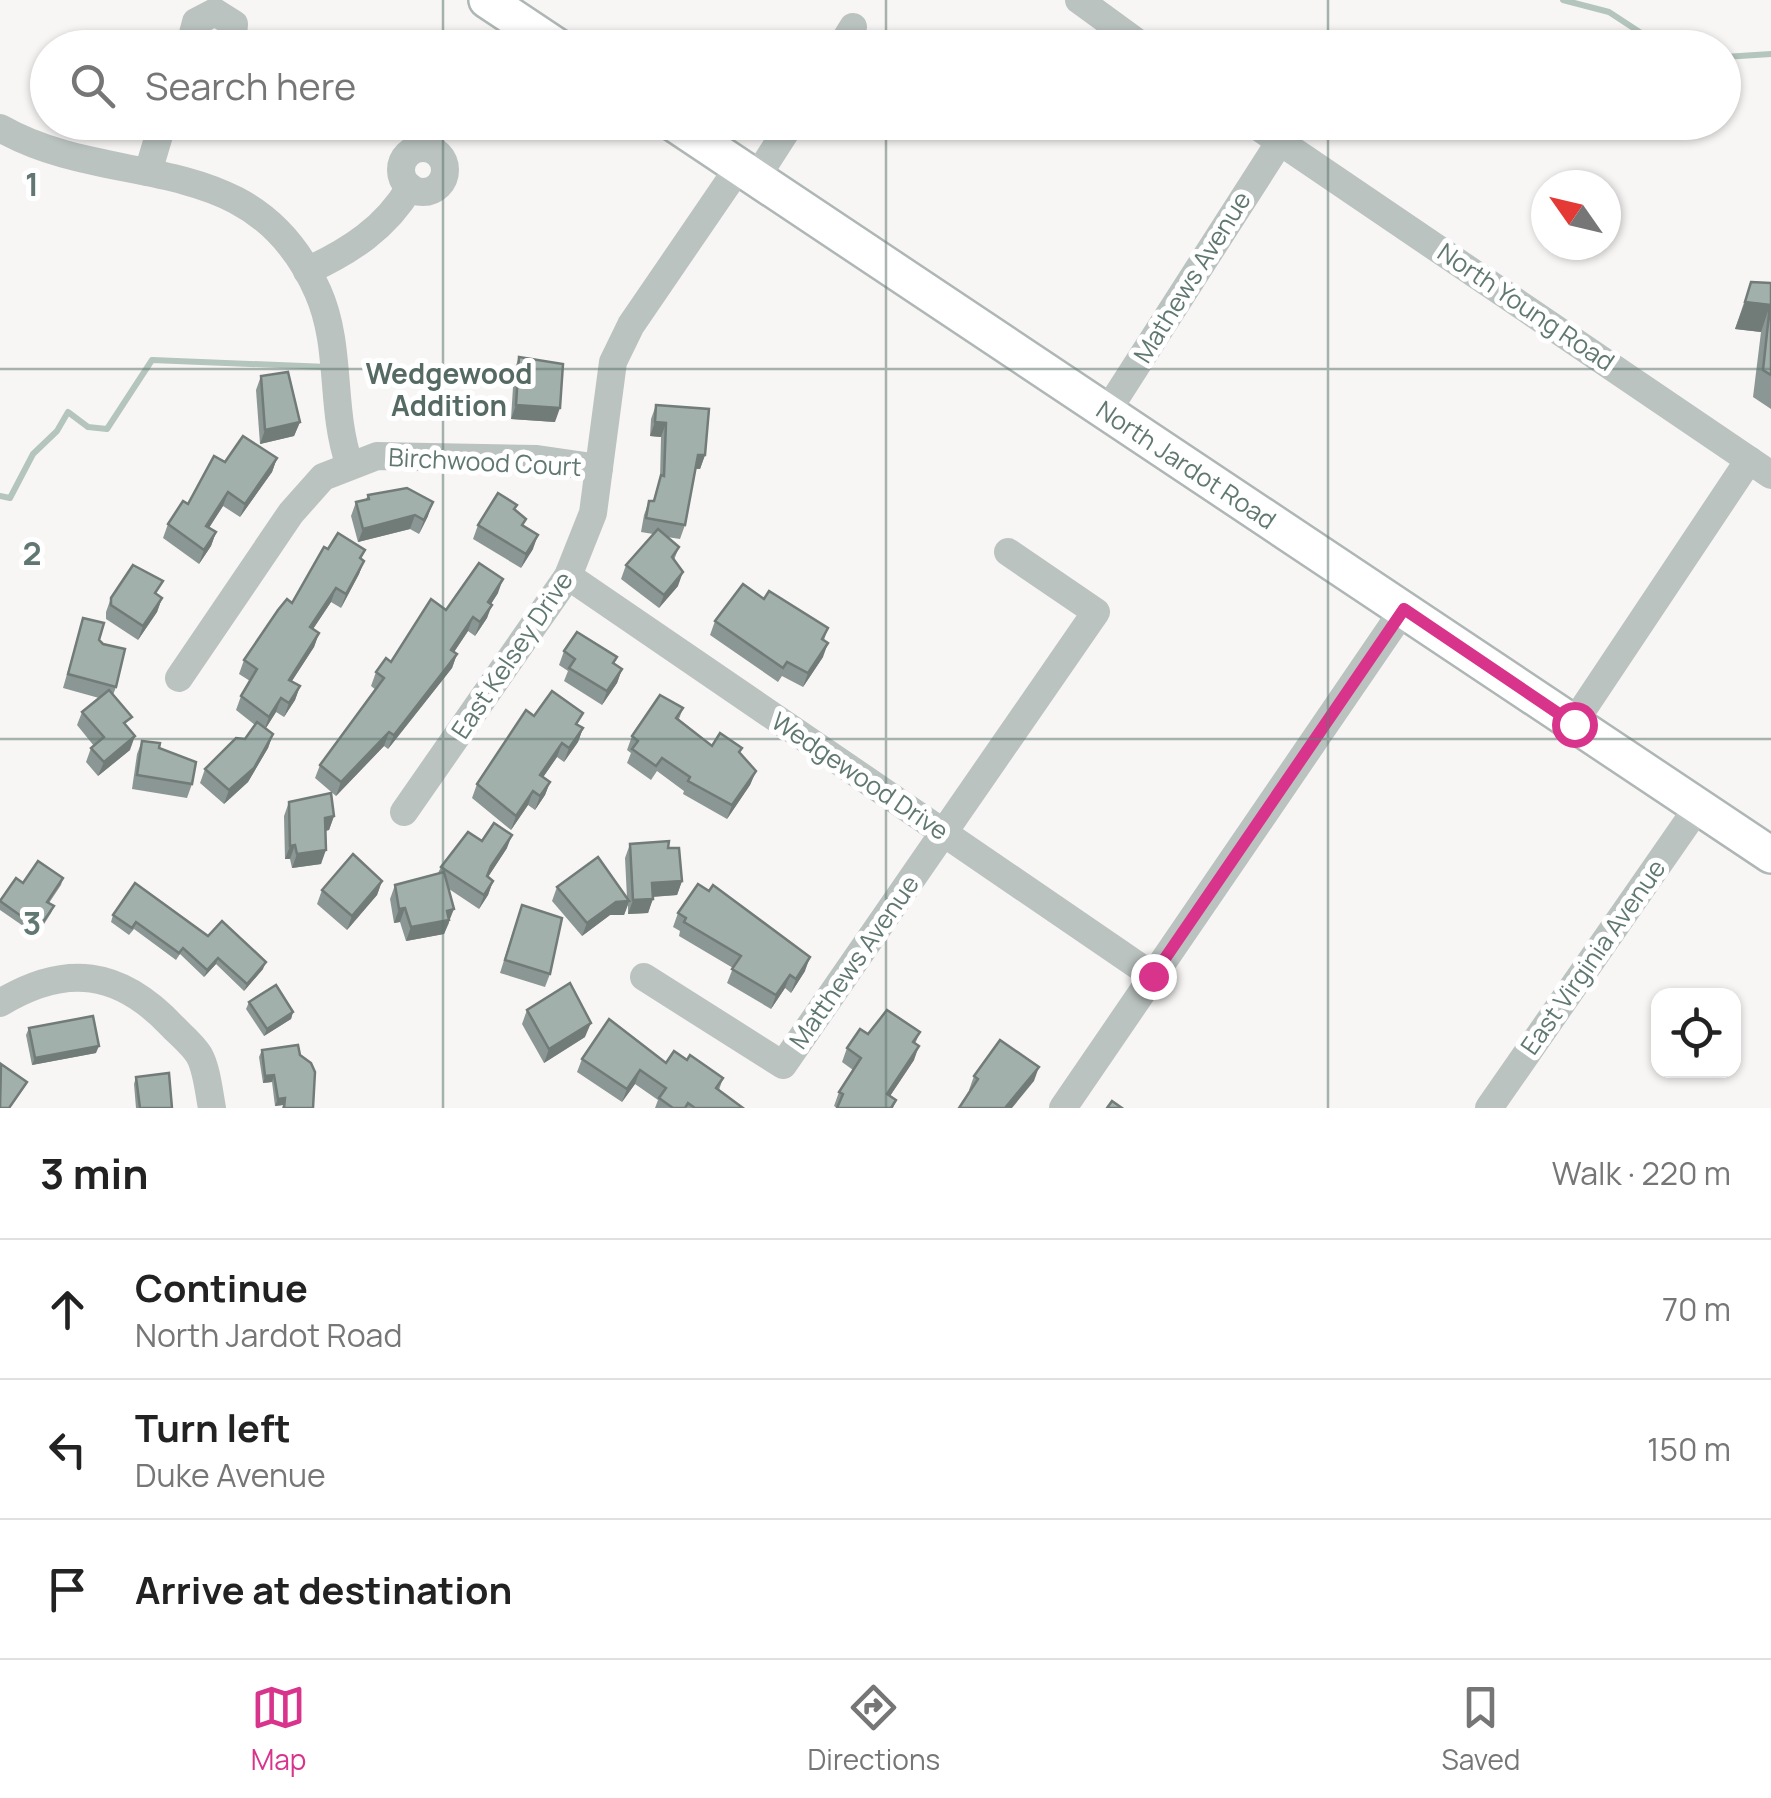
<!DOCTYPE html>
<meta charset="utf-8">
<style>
body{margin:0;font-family:Manrope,sans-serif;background:#f6f6f6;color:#222}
.controls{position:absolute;right:30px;bottom:30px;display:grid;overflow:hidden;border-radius:20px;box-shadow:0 2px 8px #0004}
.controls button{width:90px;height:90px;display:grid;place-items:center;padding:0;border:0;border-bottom:2px solid #e0e0e0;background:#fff;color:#222;font:50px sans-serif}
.compass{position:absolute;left:1531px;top:170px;width:90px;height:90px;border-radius:50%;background:#fff;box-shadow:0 2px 8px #0004;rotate:304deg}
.stop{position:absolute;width:30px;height:30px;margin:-22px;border:8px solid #d9348b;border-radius:50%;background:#fff}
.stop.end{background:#d9348b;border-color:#fff;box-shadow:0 2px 10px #0008}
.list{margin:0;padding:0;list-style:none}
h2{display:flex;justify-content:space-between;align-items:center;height:130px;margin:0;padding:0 40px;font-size:42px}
h2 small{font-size:32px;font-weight:400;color:#767676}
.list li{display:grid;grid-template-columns:65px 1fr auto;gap:30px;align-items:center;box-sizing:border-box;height:140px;padding:0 40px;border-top:2px solid #e0e0e0}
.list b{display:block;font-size:38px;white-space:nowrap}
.list p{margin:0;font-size:32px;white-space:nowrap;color:#767676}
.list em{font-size:32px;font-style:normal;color:#767676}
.icon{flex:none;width:55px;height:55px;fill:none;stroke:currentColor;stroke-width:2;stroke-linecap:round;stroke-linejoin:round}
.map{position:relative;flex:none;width:1771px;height:1108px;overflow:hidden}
.search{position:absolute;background:#fff;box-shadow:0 2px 8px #0004;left:30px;right:30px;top:30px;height:110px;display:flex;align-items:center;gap:25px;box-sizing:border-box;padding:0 35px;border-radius:55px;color:#767676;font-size:38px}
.sheet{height:550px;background:#fff}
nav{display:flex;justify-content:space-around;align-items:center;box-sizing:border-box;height:140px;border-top:2px solid #e0e0e0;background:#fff;font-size:28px;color:#767676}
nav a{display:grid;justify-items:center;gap:5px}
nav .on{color:#d9348b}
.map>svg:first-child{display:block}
</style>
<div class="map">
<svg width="1771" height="1108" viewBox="0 0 1771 1108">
<rect width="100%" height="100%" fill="#f8f6f5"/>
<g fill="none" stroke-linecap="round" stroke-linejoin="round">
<g stroke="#b4c5bd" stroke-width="6">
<path d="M1563 0 1609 12 1664 48"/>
<path d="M1724 57 1771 54"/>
<path d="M0 496 10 498 33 454 57 431 68 412 88 427 107 429 152 360 328 367"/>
</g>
<defs>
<g id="major">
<path d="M487 0 559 48"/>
<path id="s1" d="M672 122 1771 855"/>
</g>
</defs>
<use href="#major" stroke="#aeb7b5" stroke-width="40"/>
<g stroke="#bac3c0" stroke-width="28">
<path d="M1079 0 1145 48"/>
<path d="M197 48 192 37 196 22 215 12 234 24 232 48"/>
<path d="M840 48 853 27"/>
<path d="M1251 122 1771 475"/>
<path d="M0 128C114 193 253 144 318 292 342 346 330 408 349 463"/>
<circle cx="423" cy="170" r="22"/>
<path d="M148 172 163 122"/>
<path d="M756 178 792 122"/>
<path d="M307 271C350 251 386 228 410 187"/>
<path d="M1106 413 1279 143"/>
<path d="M568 576 1153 976"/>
<path d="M179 678 291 513 323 477 377 456 537 459 599 468"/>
<path d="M1573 724 1749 460"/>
<path d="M404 812 568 576 593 513 613 362 631 325 739 167"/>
<path d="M644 977 783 1065 1096 612 1008 552"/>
<path d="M0 1003C66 963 120 970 173 1027 181 1035 193 1045 199 1055 207 1069 209 1093 212 1108"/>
<path d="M1063 1108 1404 609"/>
<path d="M1489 1108 1698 807"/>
</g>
<use href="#major" stroke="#fff" stroke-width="35"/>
</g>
<g fill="#8b9794">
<path d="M1751 282 1771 283V409L1753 397 1761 332 1735 329Z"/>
<path d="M519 357 555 422 511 419 514 371Z"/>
<path d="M261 376 300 422 294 436 260 444 256 390Z"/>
<path d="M656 405 705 455 700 469H695L685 525 680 539 667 537 679 547 674 560 678 586 659 608 621 579 626 565 653 534 641 532 644 515 649 501H653L660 478 661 437 650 436 651 419Z"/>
<path d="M277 458 272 472 240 517 223 506 209 528 216 532 211 546 199 564 163 538 168 524 188 504Z"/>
<path d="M368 495 428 516 419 534 410 529 358 542 351 516 356 502 366 499Z"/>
<path d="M515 509 533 549 521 568 473 539 478 525Z"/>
<path d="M328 549 365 550 361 559 364 561 359 574 341 608 331 602 313 629 319 633 314 647 292 681 300 686 295 700 284 717 276 712 266 728 273 734 268 748 248 782 224 804 200 783 205 769 245 739 255 725 236 710 241 696 250 681 239 674 244 660 292 603Z"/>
<path d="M498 593 491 604 487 618 475 636 468 631 454 652 457 654 452 668 388 749 384 746 336 796 315 778 320 765 376 690 371 686 376 672 391 662 446 610Z"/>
<path d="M158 595 162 598 157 612 138 640 106 619V612L111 598Z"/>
<path d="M764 599 828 628 824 640 823 657 803 687 782 676 778 682 710 635 715 621Z"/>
<path d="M83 618 99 640 116 687 113 695 127 728 130 750 98 776 86 762 91 748 94 746 77 725 82 712 99 698 63 688Z"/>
<path d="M564 651 615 664 622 669 617 683 602 705 564 681 568 671 559 665Z"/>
<path d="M683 708 679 719 712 746 742 748 740 753 756 771 750 785 727 819 683 794 684 791 657 771 651 780 627 763 631 753 627 750 632 736Z"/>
<path d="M534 716 579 726 583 728 578 742 564 762 557 757 543 777 550 782 545 795 535 810 528 805 511 830 472 798 477 784Z"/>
<path d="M142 741 159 748 192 784 187 798 132 789 137 754Z"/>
<path d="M289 802 334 816 329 830 325 831 321 864 292 868 290 859H285L284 816Z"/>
<path d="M482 841 507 848 488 877 493 881 488 895 479 909 449 889V923L444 934 406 941 400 922 394 923 390 899 395 885 438 873 441 867Z"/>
<path d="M630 844 668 848 682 881 677 895 653 897 648 913 628 914V905L624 915H610L582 936 552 901 557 887 627 898 625 858Z"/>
<path d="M63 878 61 885 49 903 54 906 51 913 41 929 33 924 29 930 0 910V901L23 883Z"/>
<path d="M382 881 377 895 347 930 317 904 322 890Z"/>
<path d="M678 913 805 971 791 993 785 988 771 1009 727 983 733 968 679 936 680 931 673 927Z"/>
<path d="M113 915 208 936 263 969 244 991 216 964 204 977 180 954 176 960 134 929 129 935 111 922Z"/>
<path d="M517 919 550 974 545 987 500 973Z"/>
<path d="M249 1002 293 1012 291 1019 264 1036 246 1009Z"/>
<path d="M527 1010 585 1037 544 1063 522 1024Z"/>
<path d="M29 1028 96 1053 32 1065 26 1035Z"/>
<path d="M920 1032 915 1044 914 1060 890 1096 896 1100 893 1108H837L834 1106 839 1092 853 1070 842 1062 847 1048 868 1034Z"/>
<path d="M262 1050 300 1055 313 1108H282L283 1105 275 1106 272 1082 263 1083 259 1057Z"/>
<path d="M582 1059 666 1063 687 1060 723 1078 719 1090 743 1108H655L658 1100 635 1084 622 1102 577 1072Z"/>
<path d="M974 1076 1034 1081 971 1091 969 1090Z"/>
<path d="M136 1077 172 1108H136L134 1084Z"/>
</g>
<g fill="#717b78">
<path d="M1745 302 1770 305 1761 332 1735 329Z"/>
<path d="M516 405 560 408 555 422 511 419Z"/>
<path d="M300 422 294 436 260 444 265 430Z"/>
<path d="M655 422 666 423 661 437 650 436Z"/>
<path d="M698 455H705L700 469 693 468Z"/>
<path d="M277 458 272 472 240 517 245 504Z"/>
<path d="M228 492 223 506 201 540 206 526Z"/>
<path d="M433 502 428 516 419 534 424 520Z"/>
<path d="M415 515 410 529 358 542 363 529Z"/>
<path d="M216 532 211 546 199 564 204 550Z"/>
<path d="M538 535 533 549 521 568 526 554Z"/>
<path d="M364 561 359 574 341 608 346 594Z"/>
<path d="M683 572 678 586 659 608 664 595Z"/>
<path d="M503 579 498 593 483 616 488 602Z"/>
<path d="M336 588 331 602 305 641 310 627Z"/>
<path d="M162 598 157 612 138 640 143 626Z"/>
<path d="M492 605 487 618 475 636 480 622Z"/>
<path d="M473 617 468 631 446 664 451 650Z"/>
<path d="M319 633 314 647 284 693 289 680Z"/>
<path d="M828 643 823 657 803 687 808 673Z"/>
<path d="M457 654 452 668 388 749 394 735Z"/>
<path d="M622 669 617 683 602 705 607 691Z"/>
<path d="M300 686 295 700 284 717 289 703Z"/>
<path d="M281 698 276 712 264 731 269 717Z"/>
<path d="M583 728 578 742 564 762 569 748Z"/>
<path d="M389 732 384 746 336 796 341 782Z"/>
<path d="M273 734 268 748 248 782 224 804 229 790Z"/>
<path d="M135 736 130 750 98 776 104 762Z"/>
<path d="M562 743 557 757 535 789 540 775Z"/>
<path d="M756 771 750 785 727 819 732 805Z"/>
<path d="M550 782 545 795 535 810 540 796Z"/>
<path d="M533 791 528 805 511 830 516 816Z"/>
<path d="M334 816 329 830 320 832 325 818Z"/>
<path d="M512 835 507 848 486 880 482 890 491 866Z"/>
<path d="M295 845 290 859H285L290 846Z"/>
<path d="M326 850 321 864 292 868 297 854Z"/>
<path d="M382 881 377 895 347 930 352 916Z"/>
<path d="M493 881 488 895 479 909 484 895Z"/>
<path d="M682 881 677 895 647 897 652 883Z"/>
<path d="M653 899 648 913 628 914 633 900Z"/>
<path d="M629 901 624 915H610L582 936 587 923 616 902Z"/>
<path d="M405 908 400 922 394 923 399 909Z"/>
<path d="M454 909 444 934 406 941 411 927Z"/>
<path d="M810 957 805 971 791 993 796 979Z"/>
<path d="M218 958 216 964 204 977 207 970Z"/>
<path d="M266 962 263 969 244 991 247 984Z"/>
<path d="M790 975 785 988 771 1009 776 995Z"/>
<path d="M293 1012 291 1019 264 1036 267 1029Z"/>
<path d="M591 1023 585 1037 544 1063 549 1049Z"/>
<path d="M99 1046 96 1053 32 1065 35 1058Z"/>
<path d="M919 1046 914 1060 882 1108 887 1094Z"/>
<path d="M1039 1067 1034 1081 1012 1108H1005Z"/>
<path d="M640 1070 635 1084 622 1102 627 1089Z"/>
<path d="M274 1075 272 1082 263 1083 265 1076Z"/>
<path d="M285 1098 283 1105 275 1106 278 1099Z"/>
</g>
<g fill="#a2b0ac" stroke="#717b78" stroke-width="2.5">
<path d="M1751 282 1771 283V375L1763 370 1770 305 1745 302Z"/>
<path d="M519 357 563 364 560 408 516 405Z"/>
<path d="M288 372 300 422 265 430 261 376Z"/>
<path d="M656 405 709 409 705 455H698L685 525 646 518 649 501H654L661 475 664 476 666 423 655 422Z"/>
<path d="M243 436 277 458 245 504 228 492 206 526 216 532 204 550 168 524 183 501 188 504 214 456 225 462Z"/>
<path d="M407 488 433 502 424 520 415 515 363 529 356 502 369 499 368 495Z"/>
<path d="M498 493 517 505 514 509 526 519 522 525 538 535 526 554 478 525Z"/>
<path d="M658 529 679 547 672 557 683 572 664 595 626 565Z"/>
<path d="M338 533 365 550 360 558 364 561 346 594 336 588 310 627 319 633 289 680 300 686 289 703 281 698 269 717 241 696 257 669 244 660 278 610 287 599 292 603 324 547 328 549Z"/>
<path d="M479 563 503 579 488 602 492 605 480 622 473 617 451 650 457 654 394 735 389 732 341 782 320 765 384 678 376 672 386 658 391 662 431 599 446 610Z"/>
<path d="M133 565 163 581 155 593 162 598 143 626 111 605V598Z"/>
<path d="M743 584 764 599 769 591 828 628 822 639 828 643 808 673 787 662 783 668 715 621Z"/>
<path d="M83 618 104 623 99 640 103 644 125 649 116 687 68 674Z"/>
<path d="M577 632 617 657 613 663 622 669 607 691 569 668 575 659 564 651Z"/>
<path d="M109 690 132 717 124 723 135 736 104 762 91 748 104 737 82 712Z"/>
<path d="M552 691 583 713 576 724 583 728 569 748 562 743 540 775 550 782 540 796 533 791 516 816 477 784 526 710 534 716Z"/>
<path d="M660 695 683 708 676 718 712 746 720 733 742 748 739 752 756 771 732 805 688 781 690 777 662 758 656 766 632 749 638 741 632 736Z"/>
<path d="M257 722 273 734 254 768 229 790 205 769 236 738 245 739Z"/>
<path d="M142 741 160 743 159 748 196 762 192 784 137 775Z"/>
<path d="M331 793 334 816 325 818 326 850 297 854 295 845 290 846 289 802Z"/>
<path d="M494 823 512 835 491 866 487 876 493 881 484 895 441 867 468 832 482 841Z"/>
<path d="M669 841 668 848H679L682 881 652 883 653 899 633 900 630 844Z"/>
<path d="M353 854 382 881 352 916 322 890Z"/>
<path d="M598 857 629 901 616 902 587 923 557 887Z"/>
<path d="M38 861 63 878 47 902 54 906 43 922 36 917 31 923 0 901 16 878 23 883Z"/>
<path d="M444 872 454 909 447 911 449 920 411 927 405 908 399 909 395 885Z"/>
<path d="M135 883 208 936 222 921 266 962 247 984 218 958 207 970 183 948 179 953 136 922 132 928 113 915Z"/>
<path d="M698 884 709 891 713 885 810 957 796 979 790 975 776 995 732 969 741 956 684 922 686 918 678 913Z"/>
<path d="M522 905 562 918 550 974 505 960Z"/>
<path d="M570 983 591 1023 549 1049 527 1010Z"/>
<path d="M276 985 293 1012 267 1029 249 1002Z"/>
<path d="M887 1010 920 1032 913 1042 919 1046 887 1094 896 1100 891 1108H837L843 1094 839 1092 861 1058 847 1048 860 1029 868 1034Z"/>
<path d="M93 1016 99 1046 35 1058 29 1028Z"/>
<path d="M609 1019 666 1063 674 1051 687 1060 690 1055 723 1078 716 1088 743 1108H695L688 1103 685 1108H673L659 1098 666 1088 640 1070 627 1089 582 1059Z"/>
<path d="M1000 1040 1039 1067 1005 1108H959L978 1079 974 1076Z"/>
<path d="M298 1045 300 1055 311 1063 315 1072 313 1108H284L285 1098 278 1099 274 1075 265 1076 262 1050Z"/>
<path d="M1 1064 27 1082 9 1108H0Z"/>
<path d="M169 1073 172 1108H140L136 1077Z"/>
<path d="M1112 1101 1122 1108H1107Z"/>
</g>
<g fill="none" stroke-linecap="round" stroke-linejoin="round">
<path stroke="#d9348b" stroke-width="12" d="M1153 976 1404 609 1574 724"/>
</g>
<path fill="none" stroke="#607871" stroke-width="2.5" stroke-opacity="0.55" d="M443 0V48M886 0V48M1328 0V48M443 122V1108M886 122V1108M1328 122V1108M0 369H1771M0 739H1771"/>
<g text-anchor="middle" stroke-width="10" stroke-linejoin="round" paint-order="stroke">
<g font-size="25" fill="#607871" stroke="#fff">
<text transform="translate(1192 277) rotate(-58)" y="9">Mathews Avenue</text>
<text transform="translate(1526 307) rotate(34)" y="9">North Young Road</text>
<text transform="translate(485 462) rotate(3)" y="9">Birchwood Court</text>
<text dy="9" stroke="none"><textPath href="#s1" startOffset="618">North Jardot Road</textPath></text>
<text transform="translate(512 655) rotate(-56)" y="9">East Kelsey Drive</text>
<text transform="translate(860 776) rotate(34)" y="9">Wedgewood Drive</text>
<text transform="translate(1593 957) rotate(-55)" y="9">East Virginia Avenue</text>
<text transform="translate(854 962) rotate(-55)" y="9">Matthews Avenue</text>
</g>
<g font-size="28" font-weight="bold" fill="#566a64" stroke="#fff">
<text x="449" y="384">Wedgewood<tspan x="449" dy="32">Addition</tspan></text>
</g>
</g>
<g font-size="32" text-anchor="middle" font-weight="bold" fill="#607871" stroke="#fff" stroke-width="10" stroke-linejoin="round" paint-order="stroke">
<text x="32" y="196">1</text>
<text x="32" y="565">2</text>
<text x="32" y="935">3</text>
</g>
</svg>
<div class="controls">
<button><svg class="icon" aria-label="locate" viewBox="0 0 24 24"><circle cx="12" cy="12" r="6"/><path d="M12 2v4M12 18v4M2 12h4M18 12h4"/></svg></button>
</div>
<svg class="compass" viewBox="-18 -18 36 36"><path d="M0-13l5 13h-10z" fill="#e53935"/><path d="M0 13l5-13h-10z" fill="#767676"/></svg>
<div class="stop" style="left:1574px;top:724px"></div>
<div class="stop end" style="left:1153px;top:976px"></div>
<div class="search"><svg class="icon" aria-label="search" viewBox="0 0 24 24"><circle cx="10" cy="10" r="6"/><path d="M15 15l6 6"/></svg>Search here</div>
</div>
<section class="sheet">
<h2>3 min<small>Walk · 220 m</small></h2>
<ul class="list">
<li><svg class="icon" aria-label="ahead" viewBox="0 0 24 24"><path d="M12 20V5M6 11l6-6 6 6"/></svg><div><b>Continue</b><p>North Jardot Road</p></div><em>70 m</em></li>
<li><svg class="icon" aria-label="left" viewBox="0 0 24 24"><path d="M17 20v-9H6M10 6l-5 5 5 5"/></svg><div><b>Turn left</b><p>Duke Avenue</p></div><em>150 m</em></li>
<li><svg class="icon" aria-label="arrive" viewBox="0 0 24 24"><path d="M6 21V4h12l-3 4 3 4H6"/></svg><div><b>Arrive at destination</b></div></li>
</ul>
</section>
<nav>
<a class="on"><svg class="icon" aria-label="map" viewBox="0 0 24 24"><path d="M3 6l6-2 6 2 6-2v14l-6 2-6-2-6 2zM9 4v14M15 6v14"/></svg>Map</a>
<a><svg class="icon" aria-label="directions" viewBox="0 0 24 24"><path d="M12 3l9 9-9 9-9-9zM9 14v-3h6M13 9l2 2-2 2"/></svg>Directions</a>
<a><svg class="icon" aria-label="saved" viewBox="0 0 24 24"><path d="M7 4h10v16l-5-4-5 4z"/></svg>Saved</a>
</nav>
